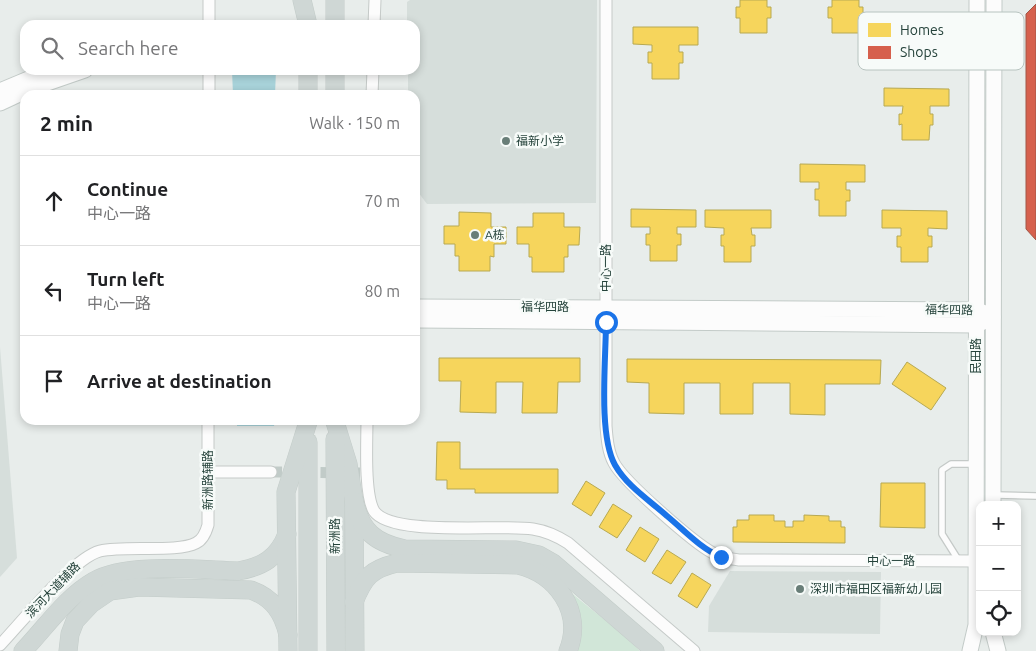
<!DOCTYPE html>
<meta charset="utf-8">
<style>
body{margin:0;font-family:Ubuntu,"Noto Sans SC",sans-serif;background:#f6f6f6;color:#202124}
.controls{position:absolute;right:15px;bottom:15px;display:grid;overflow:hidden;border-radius:10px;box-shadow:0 2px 8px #0003}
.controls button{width:45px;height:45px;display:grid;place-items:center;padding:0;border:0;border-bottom:1px solid #e0e0e0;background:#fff;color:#202124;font:25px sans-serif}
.stop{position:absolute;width:15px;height:15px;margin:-11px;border:4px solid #1a73e8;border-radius:50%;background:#fff}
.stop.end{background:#1a73e8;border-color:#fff;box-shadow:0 1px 5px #0008}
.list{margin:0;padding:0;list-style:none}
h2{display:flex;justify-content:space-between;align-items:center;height:65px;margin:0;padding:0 20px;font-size:21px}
h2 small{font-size:16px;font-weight:400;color:#757577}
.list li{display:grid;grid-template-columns:32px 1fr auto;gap:15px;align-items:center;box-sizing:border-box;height:90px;padding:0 20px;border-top:1px solid #e0e0e0}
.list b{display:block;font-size:19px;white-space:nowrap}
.list p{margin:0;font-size:16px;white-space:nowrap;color:#757577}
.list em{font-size:16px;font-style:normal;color:#757577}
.icon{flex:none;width:28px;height:28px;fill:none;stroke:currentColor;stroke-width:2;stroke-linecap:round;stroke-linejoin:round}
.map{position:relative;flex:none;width:1036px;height:651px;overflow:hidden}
.search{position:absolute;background:#fff;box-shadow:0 2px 8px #0003;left:20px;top:20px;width:400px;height:55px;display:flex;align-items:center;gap:12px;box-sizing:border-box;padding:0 18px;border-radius:15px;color:#757577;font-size:19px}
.panel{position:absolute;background:#fff;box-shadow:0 2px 8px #0003;left:20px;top:90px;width:400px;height:335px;border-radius:15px}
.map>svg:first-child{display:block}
</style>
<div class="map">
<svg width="1036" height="651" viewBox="0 0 1036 651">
<rect width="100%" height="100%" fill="#e8edeb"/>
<g fill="#d6dedb">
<path d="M410 0H597L596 203 427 204 415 188V95H408V70H415V25H407V2Z"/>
<path d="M0 347 17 558 0 577Z"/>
<path d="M730 571 881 572 880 634 708 632 709 606Z"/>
</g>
<path fill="#d1e6d8" d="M561 584C587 607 615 626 640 651H576Z"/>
<g fill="#a9d4db">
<path d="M232 70H276L275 95H233Z"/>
<path d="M237 420H275L274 426H237Z"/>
</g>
<g fill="#f6d55c" stroke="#b7a952">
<path d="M740 0H767V7H771V18H767V33H740V18H736V7H740Z"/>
<path d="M832 0H859V7H863V18H859V33H832V18H828V7H832Z"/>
<path d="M633 27H698V45H679V52H683V63H679V79H652V63H648V52H652V45L633 44Z"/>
<path d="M884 88 949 89V106H930V114H933V125H930L929 140H902V124L899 125V114H902L903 106H884Z"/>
<path d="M1036 117V142L1033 139 1036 137 1026 127Z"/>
<path d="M800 164 865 165V182H846V190H850V201H846V216H819V200H815V189H819V182H800Z"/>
<path d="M631 209 696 210V227H677V234H681V245H677V261H650V245H646V234H650V227H631Z"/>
<path d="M705 210H771V228H751L752 235H755V246H751V262H724V246H721V235H724V228L705 227Z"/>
<path d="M882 210 947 211V229L928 228V236H932V247H928V262H901V247H897V236H901V228H882Z"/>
<path d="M459 212 491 213V227H506V244H494V257L490 256V271H459V256H455V244H444V226H459Z"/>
<path d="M533 213H564V227H580L579 245H568V257H564V272H532V257H529V244H517V227H533Z"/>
<path d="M439 358H580V382H558L557 413H522L523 382H496V413L460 412 461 381H439Z"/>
<path d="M627 359 881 360 880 384H825V415L790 414V383H753V414H720V383H684V414L649 413V383L627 382Z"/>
<path d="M907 362 946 388 931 410 892 384Z"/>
<path d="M437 442H460V469H558V493H475V489H447V480H436Z"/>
<path d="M586 481 605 493 591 516 572 504Z"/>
<path d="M881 483H925V528L880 527Z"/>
<path d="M613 504 632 516 617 538 599 527Z"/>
<path d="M749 515H774V521H785V527H793V521H804V515L829 516V521H841V527H845V543L733 542V527H737V520H749Z"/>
<path d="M640 527 659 539 645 562 626 550Z"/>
<path d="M667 550 686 562 671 584 652 573Z"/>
<path d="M692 573 711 585 697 608 678 596Z"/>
</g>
<path fill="#d6604d" stroke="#a15747" d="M1036 4V240L1026 229V14Z"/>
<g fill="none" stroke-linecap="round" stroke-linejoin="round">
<path stroke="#c1cbc8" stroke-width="11" stroke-dasharray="11 5.5" stroke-linecap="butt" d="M271 472 360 473"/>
<defs>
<g id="lane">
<path d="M995 495 1036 496"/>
<path d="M959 561 942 534V470L951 464H976"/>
</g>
<g id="street">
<path d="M209 0V25"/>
<path d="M606 0V426C607 439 608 452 614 463 624 482 694 543 713 553 721 558 730 559 739 560L980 561"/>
<path d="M374 25 375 0"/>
<path d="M209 70V95"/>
<path d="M372 95 373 70"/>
<path d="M367 420C367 441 364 494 374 511 391 537 501 524 533 529 546 531 557 536 568 543L694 651"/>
<path d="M208 472H271"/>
<path d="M0 645C22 622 73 558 100 551 126 545 177 553 196 543 203 540 206 532 208 525V420"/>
</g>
<g id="secondary">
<path d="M0 91 50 70"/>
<path d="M0 103 30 89 85 70"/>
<path d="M415 307 977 310 985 313"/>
<path d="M415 320 977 325 993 317"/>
<path d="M993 505 994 0"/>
<path d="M993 632 998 651"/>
<path d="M970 651 976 625 977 0"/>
</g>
<g id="primary">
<path d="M302 0 308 25"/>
<path d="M335 25V0"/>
<path d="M308 95V70"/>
<path d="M335 95V70"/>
<path d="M335 422 348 464 354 501 355 651"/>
<path d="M335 439 336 651"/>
<path d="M308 442V651"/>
<path d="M354 501C361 531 375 543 405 549L516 550 539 555 553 563 655 651"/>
<path d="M354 602C364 577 371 569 397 563L518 565C556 574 584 611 568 651"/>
<path d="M23 651C45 628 66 597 94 581 125 562 200 570 238 571 262 567 278 558 287 534"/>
<path d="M68 651 70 634 75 621 91 604 110 591 139 587 251 590C273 598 283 613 288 635"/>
<path d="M288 651 286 492 308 422"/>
</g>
</defs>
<use href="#lane" stroke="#c5cac8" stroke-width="8"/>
<use href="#street" stroke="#c5cac8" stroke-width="13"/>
<use href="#secondary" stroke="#c3cbc8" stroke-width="17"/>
<use href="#primary" stroke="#c3ccc9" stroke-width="19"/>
<use href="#lane" stroke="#fcfcfc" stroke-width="5.5"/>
<use href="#street" stroke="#fcfcfc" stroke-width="11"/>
<use href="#secondary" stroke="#fcfcfc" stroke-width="15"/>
<use href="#primary" stroke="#cfd7d5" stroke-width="18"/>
</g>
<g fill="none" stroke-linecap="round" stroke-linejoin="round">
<path stroke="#1a73e8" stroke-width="6" d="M606 322C606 358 598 435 615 465 627 486 649 500 667 516 684 530 700 548 721 557"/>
</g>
<g fill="#697e78" stroke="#f7fbf9" stroke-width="2">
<circle cx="506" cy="141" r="5"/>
<circle cx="475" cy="235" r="5"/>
<circle cx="800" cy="589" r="5"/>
</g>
<g text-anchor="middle" stroke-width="5" stroke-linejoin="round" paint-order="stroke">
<g font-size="12" fill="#24423a" stroke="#f7fbf9" text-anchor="start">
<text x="516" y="145">福新小学</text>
<text x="485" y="239">A栋</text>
<text x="810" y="593">深圳市福田区福新幼儿园</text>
</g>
<g font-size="12" fill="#24423a" stroke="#f7fbf9">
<text transform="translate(606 268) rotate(-90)" y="4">中心一路</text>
<text x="545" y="311">福华四路</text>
<text transform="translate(949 310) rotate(1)" y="4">福华四路</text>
<text transform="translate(976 356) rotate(-90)" y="4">民田路</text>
<text transform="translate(208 480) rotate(-90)" y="4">新洲路辅路</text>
<text transform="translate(335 536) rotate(-90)" y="4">新洲路</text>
<text x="891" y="565">中心一路</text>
<text transform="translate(53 590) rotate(-46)" y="4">滨河大道辅路</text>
</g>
</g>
<rect x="858" y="12" width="166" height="58" rx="8" fill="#f7fbf9" stroke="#b8c4c0" stroke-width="1"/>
<rect x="868" y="23" width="23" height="14" fill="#f6d55c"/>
<rect x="868" y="46" width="23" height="13" fill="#d6604d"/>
<g font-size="14" fill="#24423a">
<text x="900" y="35">Homes</text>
<text x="900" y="57">Shops</text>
</g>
</svg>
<div class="controls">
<button>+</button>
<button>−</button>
<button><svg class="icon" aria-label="locate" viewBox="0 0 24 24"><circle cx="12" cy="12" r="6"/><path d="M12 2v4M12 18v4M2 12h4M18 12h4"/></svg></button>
</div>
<div class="stop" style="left:606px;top:322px"></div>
<div class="stop end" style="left:721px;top:557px"></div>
<div class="search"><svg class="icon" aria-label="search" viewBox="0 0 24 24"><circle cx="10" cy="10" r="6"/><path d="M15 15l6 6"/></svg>Search here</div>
<section class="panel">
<h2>2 min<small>Walk · 150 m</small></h2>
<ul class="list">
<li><svg class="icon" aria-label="ahead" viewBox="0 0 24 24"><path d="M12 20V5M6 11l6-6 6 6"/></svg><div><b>Continue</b><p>中心一路</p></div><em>70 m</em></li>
<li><svg class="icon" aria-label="left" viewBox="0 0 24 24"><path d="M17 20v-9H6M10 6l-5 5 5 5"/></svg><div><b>Turn left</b><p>中心一路</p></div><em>80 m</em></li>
<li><svg class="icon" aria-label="arrive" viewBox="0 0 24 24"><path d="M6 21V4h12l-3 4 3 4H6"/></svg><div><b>Arrive at destination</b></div></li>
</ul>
</section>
</div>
